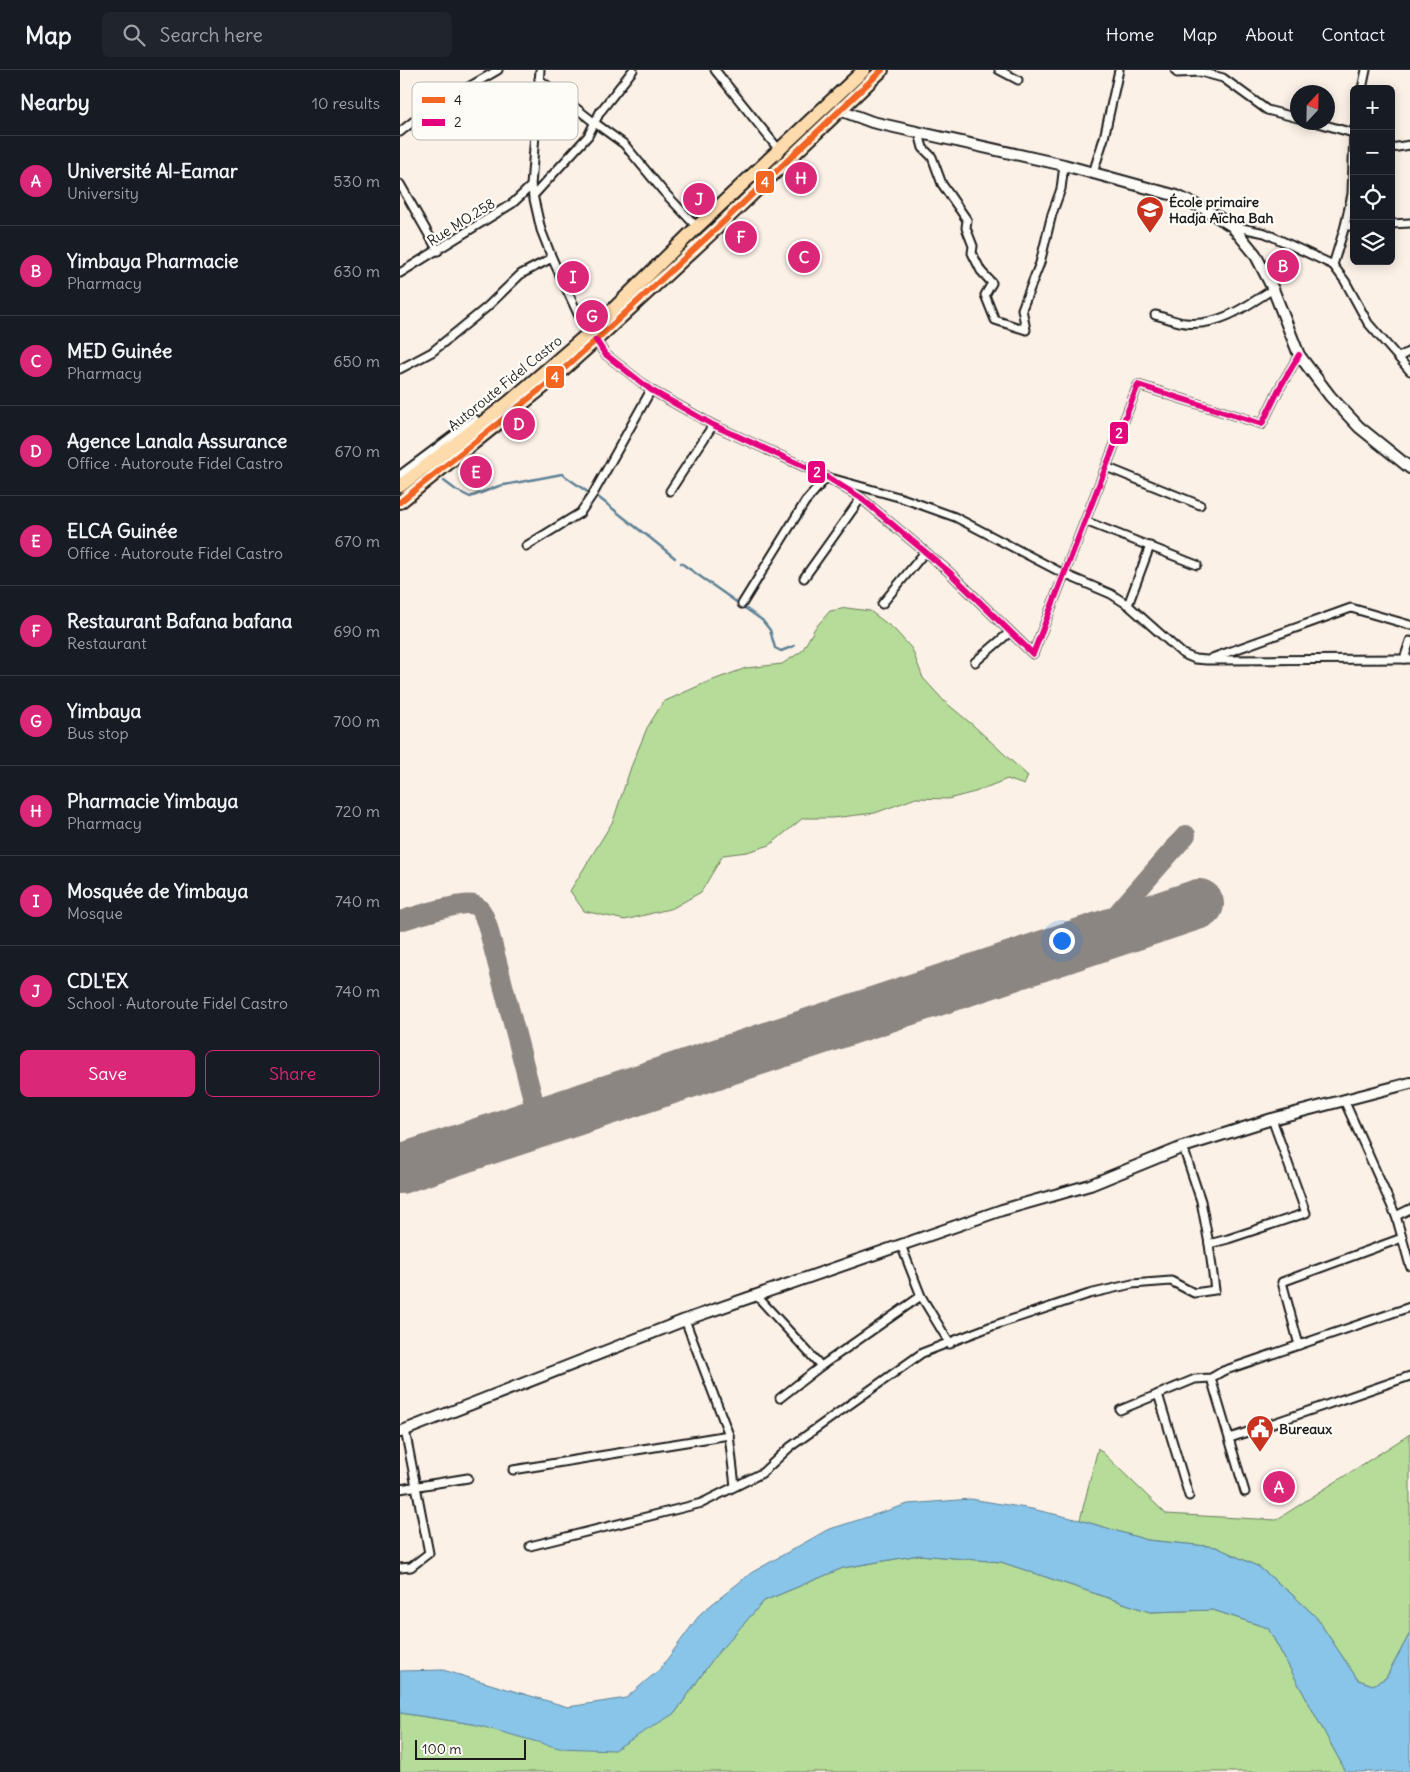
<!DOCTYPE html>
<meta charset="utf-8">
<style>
body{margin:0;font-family:Delius,sans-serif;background:#20242c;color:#f1f3f6}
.controls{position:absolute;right:15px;top:15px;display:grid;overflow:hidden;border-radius:8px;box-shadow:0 2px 12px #0003}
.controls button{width:45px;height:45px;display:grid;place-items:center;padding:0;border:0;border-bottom:1px solid #363941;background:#171b24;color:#f1f3f6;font:25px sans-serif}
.compass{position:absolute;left:890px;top:15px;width:45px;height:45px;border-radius:50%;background:#171b24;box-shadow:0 2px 12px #0003;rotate:22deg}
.scale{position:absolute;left:15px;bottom:12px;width:111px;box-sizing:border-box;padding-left:5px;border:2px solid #1c1c1c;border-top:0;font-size:14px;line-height:18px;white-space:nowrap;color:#1c1c1c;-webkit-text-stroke:4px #fdfcf7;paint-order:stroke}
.you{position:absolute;left:661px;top:870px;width:18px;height:18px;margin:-12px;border:4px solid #fff;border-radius:50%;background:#1a73e8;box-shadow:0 0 0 8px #1a73e833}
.badge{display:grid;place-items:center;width:32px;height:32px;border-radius:50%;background:#db2777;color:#fff;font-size:16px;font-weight:700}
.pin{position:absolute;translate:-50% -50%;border:2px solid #fff;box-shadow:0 1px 5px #0006}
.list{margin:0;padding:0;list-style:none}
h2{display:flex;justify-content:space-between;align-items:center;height:65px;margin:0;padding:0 20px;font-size:21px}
h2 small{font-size:16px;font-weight:400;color:#9ea1a6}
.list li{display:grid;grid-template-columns:32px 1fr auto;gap:15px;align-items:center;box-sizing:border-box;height:90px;padding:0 20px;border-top:1px solid #363941}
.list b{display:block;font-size:19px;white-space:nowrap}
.list p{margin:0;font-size:16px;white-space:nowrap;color:#9ea1a6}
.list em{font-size:16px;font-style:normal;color:#9ea1a6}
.actions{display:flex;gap:10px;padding:15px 20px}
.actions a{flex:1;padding:11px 0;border:1px solid #db2777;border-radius:8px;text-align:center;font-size:18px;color:#db2777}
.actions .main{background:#db2777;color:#fff}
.icon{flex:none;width:28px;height:28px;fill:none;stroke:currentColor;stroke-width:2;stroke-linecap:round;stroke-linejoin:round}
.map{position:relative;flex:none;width:1010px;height:1702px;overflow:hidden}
header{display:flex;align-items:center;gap:30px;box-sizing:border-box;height:70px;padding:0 25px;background:#171b24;border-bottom:1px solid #363941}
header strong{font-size:24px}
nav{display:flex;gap:28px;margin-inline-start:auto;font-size:18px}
.search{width:350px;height:45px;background:#20242c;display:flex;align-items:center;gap:12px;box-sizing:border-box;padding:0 18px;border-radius:8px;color:#9ea1a6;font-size:19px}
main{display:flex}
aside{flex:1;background:#171b24}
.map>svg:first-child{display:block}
</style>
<header>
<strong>Map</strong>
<div class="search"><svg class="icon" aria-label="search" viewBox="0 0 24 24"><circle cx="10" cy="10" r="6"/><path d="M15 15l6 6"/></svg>Search here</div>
<nav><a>Home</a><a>Map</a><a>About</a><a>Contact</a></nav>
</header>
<main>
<aside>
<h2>Nearby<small>10 results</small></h2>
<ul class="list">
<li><span class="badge">A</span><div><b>Université Al-Eamar</b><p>University</p></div><em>530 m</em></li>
<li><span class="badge">B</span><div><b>Yimbaya Pharmacie</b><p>Pharmacy</p></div><em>630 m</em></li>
<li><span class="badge">C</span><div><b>MED Guinée</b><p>Pharmacy</p></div><em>650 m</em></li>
<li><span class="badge">D</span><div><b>Agence Lanala Assurance</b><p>Office · Autoroute Fidel Castro</p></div><em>670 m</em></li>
<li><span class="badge">E</span><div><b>ELCA Guinée</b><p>Office · Autoroute Fidel Castro</p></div><em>670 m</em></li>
<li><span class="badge">F</span><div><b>Restaurant Bafana bafana</b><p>Restaurant</p></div><em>690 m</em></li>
<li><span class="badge">G</span><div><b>Yimbaya</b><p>Bus stop</p></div><em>700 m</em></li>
<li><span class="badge">H</span><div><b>Pharmacie Yimbaya</b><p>Pharmacy</p></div><em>720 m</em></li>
<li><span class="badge">I</span><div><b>Mosquée de Yimbaya</b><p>Mosque</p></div><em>740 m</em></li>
<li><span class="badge">J</span><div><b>CDL'EX</b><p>School · Autoroute Fidel Castro</p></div><em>740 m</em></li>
</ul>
<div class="actions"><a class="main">Save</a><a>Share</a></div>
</aside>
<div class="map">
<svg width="1010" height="1702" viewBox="0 0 1010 1702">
<rect width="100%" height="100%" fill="#fcf1e7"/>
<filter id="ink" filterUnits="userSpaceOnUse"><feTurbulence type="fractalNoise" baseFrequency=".02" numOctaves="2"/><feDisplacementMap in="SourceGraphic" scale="10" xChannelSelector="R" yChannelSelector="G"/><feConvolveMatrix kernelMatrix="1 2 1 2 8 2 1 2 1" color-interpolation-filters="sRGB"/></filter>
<g filter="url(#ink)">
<g fill="#b5dc98" stroke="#687c5a">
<path d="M447 538 470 541 494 559 512 579 523 608 544 631 574 656 628 706 624 715 607 709 575 722 548 729 516 728 475 743 432 748H403L370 775 347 782 323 785 301 822 273 838 225 850 184 841 170 821 213 751 231 697 247 658 263 632 305 613 346 598 382 594 402 581 415 558 430 541Z"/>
<path d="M1010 1364V1563L986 1608 973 1615 958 1610 916 1547 895 1527 859 1497 816 1477 747 1470 680 1450 698 1378 766 1444 876 1450Z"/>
<path d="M519 1485 601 1492 750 1542 813 1540 868 1558 946 1702H0V1643L73 1654 275 1643 315 1586 364 1531 443 1498Z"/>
</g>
<path fill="#88c5e8" stroke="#5d8196" d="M571 1429 632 1439 680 1450 747 1470 816 1477 859 1497 895 1527 916 1547 958 1610 973 1615 986 1608 1010 1563V1702H946L868 1558 813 1540 750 1542 601 1492 519 1485 443 1498 364 1531 315 1586 275 1643 214 1680 159 1678 73 1654 0 1643V1601L43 1600 168 1637 226 1628 260 1599 301 1543 351 1503 427 1460 508 1434Z"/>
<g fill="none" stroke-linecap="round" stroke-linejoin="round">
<g stroke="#5d8196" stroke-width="2.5">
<path d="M44 411 56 420 70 427 99 416 162 404 189 423"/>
<path d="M198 427 242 462"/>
<path d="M244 463 275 488"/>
<path d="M281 493 362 550 370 560 375 578 381 581 394 576"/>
</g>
<g stroke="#8c8682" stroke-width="20">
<path d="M0 851C13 847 64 831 74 835 82 838 84 847 87 854L139 1052"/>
<path d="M681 873 700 862 707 855 786 765"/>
</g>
<path stroke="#8c8682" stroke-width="50" d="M0 1099 799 834"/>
<defs>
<g id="street">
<path d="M140 0 131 116 141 160 152 188 178 244 190 262"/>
<path d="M315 0 380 81"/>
<path d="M599 0 618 10"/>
<path d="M775 0 777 3 801 2 823 8 867 40 898 48"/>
<path d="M139 9 195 53 224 74 263 121 297 157"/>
<path d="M962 19 966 0"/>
<path d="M915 52 953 63"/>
<path d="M0 62 25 42 98 0"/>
<path d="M519 63 523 78 532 87 542 114 567 150 566 158 573 176 572 183 581 201 592 213 585 225 595 250 626 260 622 239 640 193 652 144 661 119 664 95"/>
<path d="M991 78 1010 75"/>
<path d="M693 103 704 68 719 0"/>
<path d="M0 114 38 181"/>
<path d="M133 126 188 66 200 42 233 0"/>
<path d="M991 154 1010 153"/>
<path d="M832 156 865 163 933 195 945 211 968 253 1010 301"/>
<path d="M945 156H954"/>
<path d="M933 195 945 156 952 124 954 59"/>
<path d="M0 203 113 133 131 116"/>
<path d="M755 245C765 247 775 252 785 253 818 257 847 236 873 219"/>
<path d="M196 270 205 284 251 320 313 355 427 407 461 428 548 501 633 584 738 315 862 354 879 319 899 285"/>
<path d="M999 287 1010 281"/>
<path d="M0 299 32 282 87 237 121 204 152 188"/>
<path d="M706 397 800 435"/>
<path d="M0 405 75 349"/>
<path d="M270 421 313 355"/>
<path d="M685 451 797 495"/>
<path d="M126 476 180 443 193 424 251 320"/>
<path d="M404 508 461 428"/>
<path d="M342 534 405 432 427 407 502 428 555 447 664 504 711 524 728 535 783 584 795 589 807 590 1010 589"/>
<path d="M482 534 525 482"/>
<path d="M728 535 750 476"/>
<path d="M812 588 951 538 1010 555"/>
<path d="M1004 589 1010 571"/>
<path d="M575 592 610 562"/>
<path d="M944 1030 996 1146 1010 1196"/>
<path d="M996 1146 1010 1139"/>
<path d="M809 1174 828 1169 906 1143 872 1049"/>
<path d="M501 1175 521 1226 550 1274"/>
<path d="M356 1225 421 1296"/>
<path d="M285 1250 329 1365"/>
<path d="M899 1275 882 1212 1002 1168"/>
<path d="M811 1308 845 1422"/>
<path d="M758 1324 789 1426"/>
<path d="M380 1328 421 1296 521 1226"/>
<path d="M720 1340 795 1309 811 1308 823 1301 1010 1237"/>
<path d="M830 1368 1010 1306"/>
<path d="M113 1400 329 1365 335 1416"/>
<path d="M0 1419 68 1408"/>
<path d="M130 1476 302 1433 362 1403 390 1377 522 1283 592 1256 689 1224 732 1214 771 1211 794 1223 815 1220 809 1174 801 1131 783 1077"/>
<path d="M0 1498 11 1497 29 1483 5 1360"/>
</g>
<g id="secondary">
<path d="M440 40 472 52 664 95 777 126 805 139 832 156 855 184 873 219 899 285 930 326 959 357 1010 398"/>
<path d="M0 1362 285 1250 602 1140 690 1115 783 1077 872 1049 1010 1013"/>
</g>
<g id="highway">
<path d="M0 416 108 333 190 262 297 157 464 0"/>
<path d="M0 432 147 314 196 270 317 158 482 0"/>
</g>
</defs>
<use href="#street" stroke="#1c1c1c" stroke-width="11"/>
<use href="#secondary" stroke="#1c1c1c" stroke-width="14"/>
<use href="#highway" stroke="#1c1c1c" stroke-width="16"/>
<use href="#street" stroke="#fdfcf7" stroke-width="7"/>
<use href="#secondary" stroke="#fdfcf7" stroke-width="10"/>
<use href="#highway" stroke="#fedbac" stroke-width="12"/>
<defs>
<path id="bus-1" d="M0 432 147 314 196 270 317 158 482 0"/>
<path id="bus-2" d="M196 270 205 284 251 320 313 355 427 407 461 428 548 501 633 584 738 315 862 354 879 319 899 285"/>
</defs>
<use href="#bus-1" stroke="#fdfcf7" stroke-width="10"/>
<use href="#bus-2" stroke="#fdfcf7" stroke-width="10"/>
<use href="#bus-1" stroke="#f26522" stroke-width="6"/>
<use href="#bus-2" stroke="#e5007d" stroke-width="6"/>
</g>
</g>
<defs>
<symbol id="school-pin" viewBox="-11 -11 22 30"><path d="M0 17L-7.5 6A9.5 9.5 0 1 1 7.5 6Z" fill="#c8321e" stroke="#fdfcf7"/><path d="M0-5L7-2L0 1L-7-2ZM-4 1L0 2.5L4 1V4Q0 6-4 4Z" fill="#fff"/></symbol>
<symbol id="civic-pin" viewBox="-11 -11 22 30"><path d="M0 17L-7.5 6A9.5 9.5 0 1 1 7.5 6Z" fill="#c8321e" stroke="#fdfcf7"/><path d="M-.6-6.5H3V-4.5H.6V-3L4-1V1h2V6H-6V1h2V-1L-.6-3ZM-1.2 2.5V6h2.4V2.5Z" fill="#fff"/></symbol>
</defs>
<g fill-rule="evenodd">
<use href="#school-pin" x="734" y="124" width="32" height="43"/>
<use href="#civic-pin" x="844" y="1343" width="32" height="43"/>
</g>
<g text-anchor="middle" stroke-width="4.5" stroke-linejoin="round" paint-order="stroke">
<g font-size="14" font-weight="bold" fill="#1c1c1c" stroke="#fdfcf7" text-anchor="start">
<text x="769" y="137">École primaire<tspan x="769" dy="16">Hadja Aïcha Bah</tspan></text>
<text x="879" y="1364">Bureaux</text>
</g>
<g font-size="14" fill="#1c1c1c" stroke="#fdfcf7">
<text transform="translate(61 152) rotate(-32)" y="5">Rue MO.258</text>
<text transform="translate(105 313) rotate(-39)" y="5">Autoroute Fidel Castro</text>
</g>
</g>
<rect x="12" y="12" width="166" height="58" rx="8" fill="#fdfcf7" stroke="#bab9b5" stroke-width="1"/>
<rect x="22" y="27" width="23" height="6" fill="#f26522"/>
<rect x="22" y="49" width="23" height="7" fill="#e5007d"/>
<g font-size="14" fill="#1c1c1c">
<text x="54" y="35">4</text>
<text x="54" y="57">2</text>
</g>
<g stroke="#fdfcf7" stroke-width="2">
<rect x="355" y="100" width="20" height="24" rx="5" fill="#f26522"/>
<rect x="145" y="295" width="20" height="24" rx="5" fill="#f26522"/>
<rect x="709" y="351" width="20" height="24" rx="5" fill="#e5007d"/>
<rect x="407" y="390" width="19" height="24" rx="5" fill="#e5007d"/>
</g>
<g font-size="14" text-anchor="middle" font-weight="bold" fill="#fff">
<text x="365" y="117">4</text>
<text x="155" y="312">4</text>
<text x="719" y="368">2</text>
<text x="417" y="407">2</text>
</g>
</svg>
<div class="controls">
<button>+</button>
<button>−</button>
<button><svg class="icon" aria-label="locate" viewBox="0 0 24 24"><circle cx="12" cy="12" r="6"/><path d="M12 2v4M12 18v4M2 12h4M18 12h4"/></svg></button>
<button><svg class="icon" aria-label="layers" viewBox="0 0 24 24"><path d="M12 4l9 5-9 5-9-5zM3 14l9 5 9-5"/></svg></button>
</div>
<svg class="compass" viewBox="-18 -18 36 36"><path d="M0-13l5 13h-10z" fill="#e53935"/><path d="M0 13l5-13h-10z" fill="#9ea1a6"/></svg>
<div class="scale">100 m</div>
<div class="you"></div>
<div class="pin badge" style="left:879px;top:1417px">A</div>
<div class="pin badge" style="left:883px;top:196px">B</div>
<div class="pin badge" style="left:404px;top:187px">C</div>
<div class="pin badge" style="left:119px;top:354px">D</div>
<div class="pin badge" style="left:76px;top:402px">E</div>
<div class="pin badge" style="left:341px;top:167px">F</div>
<div class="pin badge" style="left:192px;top:246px">G</div>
<div class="pin badge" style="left:401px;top:108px">H</div>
<div class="pin badge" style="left:173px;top:207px">I</div>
<div class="pin badge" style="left:299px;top:129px">J</div>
</div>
</main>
